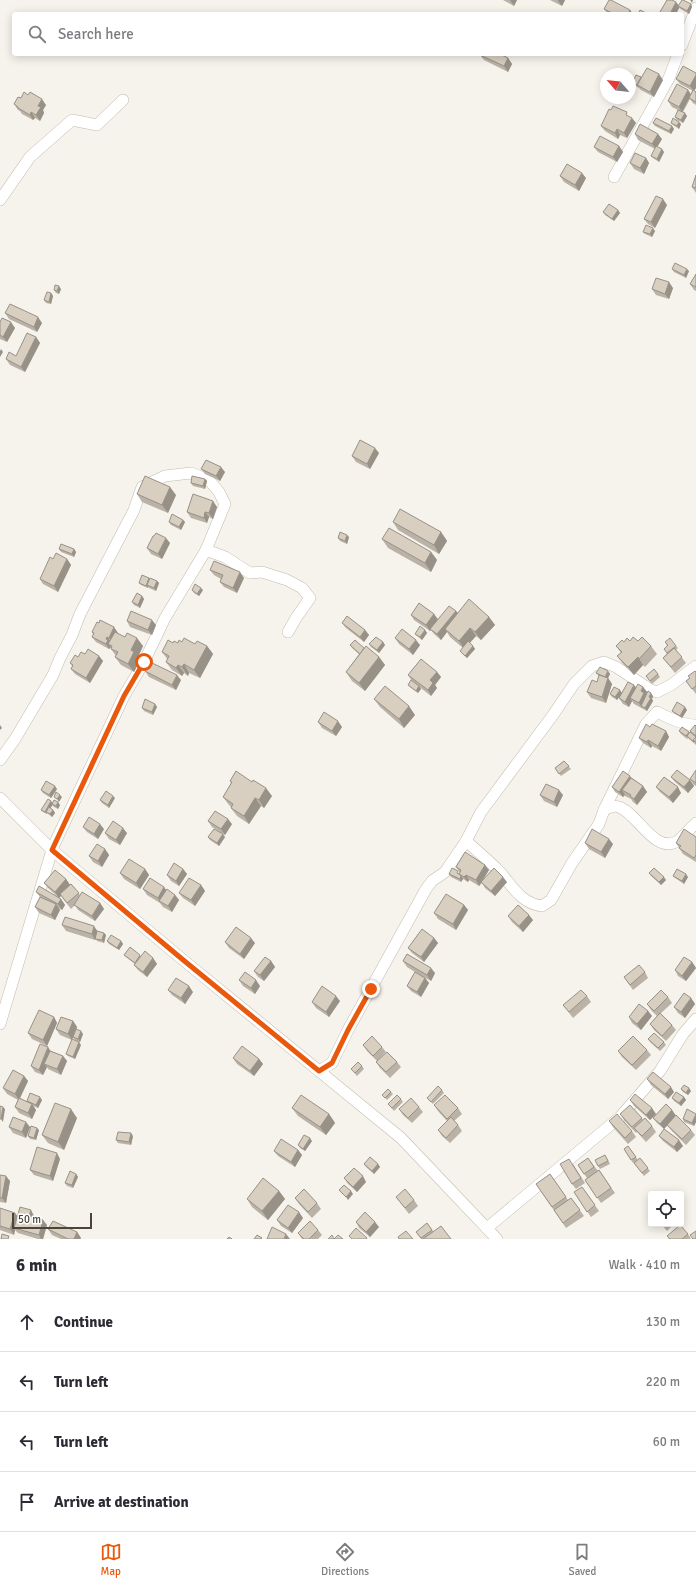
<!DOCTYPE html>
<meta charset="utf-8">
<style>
body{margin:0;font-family:Signika,sans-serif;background:#f2f2f3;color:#2b2b33}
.controls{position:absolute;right:12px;bottom:12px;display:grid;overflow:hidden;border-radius:4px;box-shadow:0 2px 10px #0003}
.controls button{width:36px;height:36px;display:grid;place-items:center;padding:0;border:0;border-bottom:1px solid #e1e1e2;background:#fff;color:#2b2b33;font:20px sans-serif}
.compass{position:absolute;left:600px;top:68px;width:36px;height:36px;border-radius:50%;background:#fff;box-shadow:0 2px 10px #0003;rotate:298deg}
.scale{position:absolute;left:12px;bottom:10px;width:80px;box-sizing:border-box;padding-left:4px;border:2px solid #4b4439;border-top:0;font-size:11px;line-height:14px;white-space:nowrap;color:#4b4439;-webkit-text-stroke:3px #fff;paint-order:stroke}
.stop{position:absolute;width:12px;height:12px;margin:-9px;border:3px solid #ea580c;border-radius:50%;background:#fff}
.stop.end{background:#ea580c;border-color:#fff;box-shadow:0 1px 4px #0008}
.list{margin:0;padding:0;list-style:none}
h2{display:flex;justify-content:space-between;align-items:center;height:52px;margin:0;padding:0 16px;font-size:17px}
h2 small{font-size:13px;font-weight:400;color:#7c7c81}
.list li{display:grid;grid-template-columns:26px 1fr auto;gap:12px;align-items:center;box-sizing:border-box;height:60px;padding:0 16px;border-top:1px solid #e1e1e2}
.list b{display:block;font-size:15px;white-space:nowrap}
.list em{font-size:13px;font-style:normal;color:#7c7c81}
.icon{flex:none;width:22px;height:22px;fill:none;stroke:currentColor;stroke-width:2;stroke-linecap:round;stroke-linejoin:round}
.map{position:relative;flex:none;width:696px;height:1239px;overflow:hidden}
.search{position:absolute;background:#fff;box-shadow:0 2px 10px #0003;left:12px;right:12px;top:12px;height:44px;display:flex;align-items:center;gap:10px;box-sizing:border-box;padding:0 14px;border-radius:4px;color:#7c7c81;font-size:15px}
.sheet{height:292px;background:#fff}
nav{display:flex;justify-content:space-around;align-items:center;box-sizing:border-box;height:56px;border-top:1px solid #e1e1e2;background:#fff;font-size:11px;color:#7c7c81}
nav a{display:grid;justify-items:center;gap:2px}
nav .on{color:#ea580c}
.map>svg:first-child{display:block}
</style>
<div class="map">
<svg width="696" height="1239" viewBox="0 0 696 1239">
<rect width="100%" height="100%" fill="#f6f3ec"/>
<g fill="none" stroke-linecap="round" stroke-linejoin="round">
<defs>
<g id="minor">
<path d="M682 45 696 8"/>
<path d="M614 177 669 78 678 54"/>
<path d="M0 200 30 157 72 120 97 125 123 100"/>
<path d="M0 760 15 739 53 675 60 658 72 635 80 614 134 510 142 487 165 476 191 473 209 480 219 492 225 504 206 550"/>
<path d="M0 798 52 850 182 959 401 1138 497 1239"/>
<path d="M604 810 646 724 657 712C669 718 683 725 696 725"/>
<path d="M466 841C476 850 487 859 497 869 511 883 519 903 542 906L551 900 572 863 599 824 604 810C608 808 614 805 619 807 637 813 654 853 676 842 683 838 690 828 696 823"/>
<path d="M52 849 124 696 144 662 165 618 206 550 225 557 250 573 262 572 287 580 302 588 310 598 296 618 288 632"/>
<path d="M0 1024 52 850"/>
<path d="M319 1071 332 1063 348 1030 426 889 432 881 445 872 466 841 481 812 553 715 574 684 592 666 604 662 616 667 651 690 657 692 671 685 696 666"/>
<path d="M487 1228 620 1117 660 1071 683 1034 696 1019"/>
</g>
</defs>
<use href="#minor" stroke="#c2bbae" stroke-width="12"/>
<use href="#minor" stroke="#fff" stroke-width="11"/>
</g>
<g fill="#bab2a6">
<path d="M503 0H517L514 6Z"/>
<path d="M550 0H565L562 6Z"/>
<path d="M666 0H672L679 6 691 4 692 7 689 14 679 8 676 14H661L660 12 667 0Z"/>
<path d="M604 9 630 10 633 14H608Z"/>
<path d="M480 55 508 58 512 64 508 72 484 60Z"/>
<path d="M696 73V88L694 91 696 92V105L693 103 690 99 683 112 687 116 683 123 677 120 675 117 678 110 672 107 668 101 688 90 691 94 693 91 680 84 676 79Z"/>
<path d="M641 77 663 80 654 97 641 90 639 88 634 85 632 83Z"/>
<path d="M21 98 46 105 43 110 44 113 40 121 35 118 33 120 22 114 20 111 18 110 14 104Z"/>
<path d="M630 117 636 123 627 138 620 135 618 139 605 131 601 126Z"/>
<path d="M653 123 672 126 674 129 671 134 655 126Z"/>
<path d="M671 123 681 124 679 129 673 125Z"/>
<path d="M635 134 662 139 657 147 664 152 659 162 653 158 651 156 655 149 638 140Z"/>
<path d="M619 146 623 152 617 162 598 152 594 147Z"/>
<path d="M646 158 649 163 644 174 634 169 630 163Z"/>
<path d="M696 175V193L692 187Z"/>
<path d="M560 176 586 178 579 191 564 182Z"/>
<path d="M667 205 655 228 648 224 644 219Z"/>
<path d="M618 210 620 213 614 221 605 215 603 212Z"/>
<path d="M655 231 652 237 645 234 643 232Z"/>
<path d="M672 269 689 271 686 278 674 272Z"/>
<path d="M696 274V291L694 290 690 284Z"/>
<path d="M673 288 669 299 656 295 652 289Z"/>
<path d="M61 289 59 294 56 293 54 290Z"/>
<path d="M51 293 53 296 51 304 46 303 44 300Z"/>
<path d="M5 313 42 323 37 332 9 319Z"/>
<path d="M0 322 15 328 7 342 0 339Z"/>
<path d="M36 337 40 343 25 372 10 365 6 359 16 356Z"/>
<path d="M379 453 370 469 356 462 352 456Z"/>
<path d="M201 469 225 472 220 481 205 474Z"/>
<path d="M205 479 207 481 205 489 193 486 191 483Z"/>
<path d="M137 494 176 495 168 513 142 502Z"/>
<path d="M217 507 213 519 209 517 207 523 191 518 187 512Z"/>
<path d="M183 520 185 522 181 530 171 525 169 522Z"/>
<path d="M393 522 441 532 447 541 439 554 398 530Z"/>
<path d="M349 537 347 544 340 541 338 538Z"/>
<path d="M382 539 431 552 437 560 431 572 388 548Z"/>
<path d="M170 543 162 559 151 554 147 548Z"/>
<path d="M59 549H74L76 552 74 557 61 552Z"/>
<path d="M53 559H67L71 565 58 592 43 584 40 579Z"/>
<path d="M210 570 244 578 237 593 224 587 220 582 221 579 214 575Z"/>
<path d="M149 578 150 579 157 581 159 583 156 591 149 588 148 587V588L141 585 139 583Z"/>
<path d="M192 590H203L199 596 194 593Z"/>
<path d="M142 596 144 599 140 608 134 605 132 602Z"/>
<path d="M456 611 458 613 489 617 495 625 481 640 476 636 470 643 475 649 467 658 460 651 463 648 450 637 447 632 441 640 434 634 431 630 430 631 414 620 411 615 434 614 438 619Z"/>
<path d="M127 621 156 625 152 635 130 627Z"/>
<path d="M342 623 365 630 369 635 364 642 346 628Z"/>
<path d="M425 630 427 633 422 640 417 636 415 634Z"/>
<path d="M92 632 118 633V634L143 646 138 657 140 660 134 672 121 665 115 657 116 656 111 649V647L109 649 96 642 92 637 93 634Z"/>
<path d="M395 638 420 645 413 655 399 644Z"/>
<path d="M638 641 651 646 657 654 645 667 643 665 634 675 623 664 617 656 621 653 616 646 624 642Z"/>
<path d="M182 642 195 644 207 646 213 654 200 678 189 673 188 676 184 673 182 676 172 670 166 662 168 660 162 652 173 643Z"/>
<path d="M383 642 385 645 379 653 371 647 369 644Z"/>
<path d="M665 642 676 646 678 648 676 650 686 663 675 673 663 658 667 653 664 649 667 646Z"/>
<path d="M350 645 364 648 379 657 385 665 365 691 352 681 346 672 359 654 352 648Z"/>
<path d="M85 654 99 656 103 661 90 683 75 674 71 669 73 667 70 663 78 657Z"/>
<path d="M145 671 181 680 176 690 149 677Z"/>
<path d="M608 671 610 674 608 678 612 684 606 703 591 698 587 692 597 682 599 676 596 673Z"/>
<path d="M437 672 441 677 435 685 437 688 431 696 412 681 408 675Z"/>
<path d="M696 672V694L686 681 690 678Z"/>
<path d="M658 674 660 677 652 684 646 676Z"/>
<path d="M408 685 419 686 421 689 418 693 410 687Z"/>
<path d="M643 687 647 692 646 695V696H653L652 699 653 701 647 711 634 704 632 701 629 707 623 704 619 698 620 696 617 700 612 697 610 694 622 693 636 688Z"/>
<path d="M374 699 415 715 404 728 380 707Z"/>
<path d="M155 704 157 707 153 715 144 711 142 708Z"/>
<path d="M687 710 682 718 674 713 672 711Z"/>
<path d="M318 722 342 727 336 736 322 728Z"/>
<path d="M696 726V745L688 738 687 739 681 734 679 731 692 734 690 731Z"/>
<path d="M650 727 666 731 669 737 661 751 652 746 651 748 643 743 639 738Z"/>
<path d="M564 761 571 769 561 776 555 768Z"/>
<path d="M696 770V786L694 785 690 779Z"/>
<path d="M671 777 690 780 694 786 688 793 675 782Z"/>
<path d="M632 778 643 786 647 792 637 805 633 802 631 799 625 796V795L623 797 615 792 612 787Z"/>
<path d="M230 781 272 796 264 808 261 806 249 824 237 816 231 808V807L229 805 223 797 231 783Z"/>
<path d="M656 787 681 793 673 803 660 792Z"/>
<path d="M57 789 51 798 43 793 41 790Z"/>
<path d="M540 795H563L557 807 544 801Z"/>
<path d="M115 798 109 808 102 803 100 800Z"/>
<path d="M51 801 52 803 60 805 58 809 54 807 52 805 50 808 53 810 55 813 52 817 47 813V814L43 812 41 810Z"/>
<path d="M208 821 232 824 225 835 212 827Z"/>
<path d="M83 827 104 829 98 839 87 832Z"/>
<path d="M105 833H127L120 845 109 839Z"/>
<path d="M208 837H225L219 846 210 840Z"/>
<path d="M696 837V862L683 854 676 843Z"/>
<path d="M585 843 613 844 605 858 589 849Z"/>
<path d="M105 849 109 855 102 867 93 862 89 856Z"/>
<path d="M456 867 489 870 483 880 507 882 495 896 485 888 482 883 479 886 469 880 468 882 463 879 461 882 451 877 449 874 460 873Z"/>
<path d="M145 869 149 875 140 889 124 879 120 873Z"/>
<path d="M183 869 187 874 179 886 171 881 167 875Z"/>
<path d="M649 873 666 880 661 885 651 876Z"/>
<path d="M673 876 688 877 684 884 675 878Z"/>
<path d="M66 879 70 885 67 888 71 884 80 895 100 903 104 909 95 921 78 910 75 905 71 909 61 896 59 898 61 899 65 905 62 910 58 908 60 910 55 920 39 913 35 907 40 897 36 892 58 897 48 888 44 883Z"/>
<path d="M201 885 205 891 195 906 183 898 179 893Z"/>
<path d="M164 887 166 890 175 895 179 900 172 912 163 907 160 903 147 895 143 889Z"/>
<path d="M464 905 468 910 456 930 438 919 434 913Z"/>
<path d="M508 916 533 920 523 932 512 922Z"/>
<path d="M62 925 104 933 106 935 104 943 97 941 96 939 95 940 66 931Z"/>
<path d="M434 938 438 943 424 962 412 953 408 948Z"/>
<path d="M107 941H121L123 944 119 950 109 944Z"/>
<path d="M225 942 255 943 244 959 229 948Z"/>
<path d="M124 955 141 956 153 958 157 964 147 977 138 970 134 965 135 964 126 957Z"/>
<path d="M271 961 275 967 264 981 258 977 254 971Z"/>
<path d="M403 961 435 973 431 981 418 974 425 978 429 983 421 997 411 991 407 986 415 972 407 967Z"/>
<path d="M692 962 696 968 686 981 678 976 675 970Z"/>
<path d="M645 972 648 978 633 990 624 977Z"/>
<path d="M239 980 260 986 255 994 243 986Z"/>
<path d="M168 990 193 992 185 1004 172 995Z"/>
<path d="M587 996 591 1002 573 1018 563 1005Z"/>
<path d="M668 997 672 1003 660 1014 672 1025 676 1030 666 1041 654 1030 650 1024 657 1016 651 1010 647 1004Z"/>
<path d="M691 998 695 1004 685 1018 678 1013 674 1007Z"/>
<path d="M340 1001 329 1017 316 1008 312 1002Z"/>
<path d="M648 1011 652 1016 641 1030 632 1023 629 1017Z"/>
<path d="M54 1017 57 1023 47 1046 32 1039 28 1033Z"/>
<path d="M73 1021 77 1027 73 1037 83 1034 80 1042 75 1040 73 1037 72 1040 60 1035 56 1029Z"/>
<path d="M648 1039 664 1042 666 1045 660 1051 650 1042Z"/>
<path d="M81 1045 75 1059 68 1056 66 1054Z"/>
<path d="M363 1045 382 1047 386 1052 377 1061 367 1051Z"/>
<path d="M647 1050 651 1055 636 1070 622 1057 618 1051Z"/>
<path d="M51 1051 63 1056 67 1061 61 1075 48 1069 47 1067 43 1075 35 1072 31 1066Z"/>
<path d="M233 1058 259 1059 263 1064 254 1076 237 1064Z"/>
<path d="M376 1062H397L401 1067 390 1078 380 1068Z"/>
<path d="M362 1066 364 1069 357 1076 351 1069Z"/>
<path d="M24 1076 28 1081 20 1098 28 1102 27 1101 42 1100 38 1108 33 1106 36 1110 32 1119 19 1113 15 1107 18 1100 7 1094 3 1088Z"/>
<path d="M647 1079 674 1092 668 1099 651 1085Z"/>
<path d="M681 1089 691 1091 688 1095 683 1092Z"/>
<path d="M442 1090 444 1093 433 1104 427 1098Z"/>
<path d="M391 1092 393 1094 387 1100 382 1095Z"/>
<path d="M684 1097 686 1100 681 1106 674 1101 672 1098Z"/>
<path d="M401 1099 403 1102 394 1111 388 1104Z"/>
<path d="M630 1100 656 1114 650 1120 634 1106Z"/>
<path d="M434 1105 458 1108 462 1114 454 1121 458 1125 462 1131 450 1143 442 1136 438 1130 447 1121 438 1111Z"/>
<path d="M419 1107 423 1112 412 1123 403 1115 399 1109Z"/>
<path d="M292 1108 329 1114 335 1123 326 1135 298 1116Z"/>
<path d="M672 1110 676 1116 691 1130 695 1135 686 1145 671 1130 667 1125 664 1129 657 1123 653 1118Z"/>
<path d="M620 1114 642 1118 643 1120 652 1126 656 1132 646 1142 637 1132 636 1133 624 1120Z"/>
<path d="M696 1114V1122L694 1126 684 1122 683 1119Z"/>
<path d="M77 1118 64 1150 48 1143 42 1135Z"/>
<path d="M609 1121 632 1131 636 1137 628 1144 613 1127Z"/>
<path d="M9 1127H30L26 1138 13 1133Z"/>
<path d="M39 1130 36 1140 30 1139 28 1136Z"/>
<path d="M133 1136 131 1145 118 1143 116 1140Z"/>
<path d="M659 1136 683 1146 677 1152 663 1141Z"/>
<path d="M312 1141 305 1151 300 1148 298 1145Z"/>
<path d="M628 1146 638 1160 640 1158 650 1171 644 1176 634 1163 636 1162 633 1163 624 1149Z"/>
<path d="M298 1150 302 1155 295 1167 278 1156 274 1151Z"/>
<path d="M588 1158 598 1171 599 1170 615 1193 601 1203 585 1180 587 1178 578 1165Z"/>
<path d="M607 1158 610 1164 600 1169 598 1166Z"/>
<path d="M60 1159 53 1181 34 1175 30 1170Z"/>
<path d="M364 1164H378L380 1167 374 1174 366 1167Z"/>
<path d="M573 1164 585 1183 576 1189 572 1184Z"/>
<path d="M76 1174 78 1177 73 1188 67 1186 65 1183Z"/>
<path d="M550 1174 568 1200 571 1198 584 1216 566 1228 536 1184Z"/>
<path d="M0 1175 10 1181 6 1203 0 1202Z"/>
<path d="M344 1178 366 1182 357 1192 348 1184Z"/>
<path d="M582 1187 599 1211 591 1217 574 1192Z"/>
<path d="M279 1191 285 1199 268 1220 252 1207 247 1199Z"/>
<path d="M396 1197 414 1200 418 1206 409 1214Z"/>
<path d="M295 1198 317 1203 321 1209 312 1218 299 1204Z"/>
<path d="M0 1208 15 1213 17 1216H34V1217L47 1225 43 1239H38L18 1233 15 1230 14 1235 0 1230Z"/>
<path d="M681 1211 684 1216 681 1219Z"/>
<path d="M303 1218 292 1233 281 1226 277 1220Z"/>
<path d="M356 1222 379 1227 370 1237 359 1228Z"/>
<path d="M427 1223 433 1231 451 1239H421L416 1232Z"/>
<path d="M661 1224H674L667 1231Z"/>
<path d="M48 1229 77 1232 81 1238 80 1239H61L52 1235Z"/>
<path d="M318 1230 322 1235 318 1239H302L298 1233Z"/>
<path d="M688 1234 691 1239H669L667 1236Z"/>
</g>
<g fill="#979187">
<path d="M510 0H517L514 6Z"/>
<path d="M558 0H565L562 6 558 1Z"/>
<path d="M690 0H693L692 3Z"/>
<path d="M676 2 680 7 678 6 679 8 676 14H670Z"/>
<path d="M691 4 692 7 689 14 687 11Z"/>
<path d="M630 10 633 14H628Z"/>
<path d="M508 58 512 64 508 72 504 66Z"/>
<path d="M659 74 663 80 654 97 650 92Z"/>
<path d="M696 75V88L694 91 690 86Z"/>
<path d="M688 90 691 95 682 112 679 107Z"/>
<path d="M42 99 46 105 43 110 44 113 40 121 36 115 38 106Z"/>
<path d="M31 112 35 118 33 120 30 115Z"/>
<path d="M685 113 687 116 683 123 681 120Z"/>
<path d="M632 118 636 123 627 138 624 133Z"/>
<path d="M679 122 681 124 679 129 677 126Z"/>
<path d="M672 126 674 129 671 134 669 131Z"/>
<path d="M617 129 620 135 618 139 615 133Z"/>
<path d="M658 134 662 139 656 149 652 144Z"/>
<path d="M619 146 623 152 617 162 613 157Z"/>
<path d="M662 149 664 152 659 162 657 159Z"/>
<path d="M646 158 649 163 644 174 640 168Z"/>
<path d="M582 173 586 178 579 191 575 185Z"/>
<path d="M663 199 667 205 655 228 651 222Z"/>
<path d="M618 210 620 213 614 221 612 219Z"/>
<path d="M653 228 655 231 652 237 650 234Z"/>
<path d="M687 269 689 271 686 278 684 275Z"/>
<path d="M669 282 673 288 669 299 665 294Z"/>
<path d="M59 286 61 289 59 294 57 291Z"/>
<path d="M51 293 53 296 51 304 49 302Z"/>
<path d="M38 317 42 323 37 332 34 327Z"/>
<path d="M11 322 15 328 7 342 3 337Z"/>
<path d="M36 337 40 343 25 372 21 367Z"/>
<path d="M1 349 3 352 0 357V351Z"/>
<path d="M375 448 379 453 370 469 367 464Z"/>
<path d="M221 467 225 472 220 481 216 476Z"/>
<path d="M205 479 207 481 205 489 203 486Z"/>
<path d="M170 487 176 495 168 513 162 505Z"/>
<path d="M213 501 217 507 213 519 209 513Z"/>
<path d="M205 512 209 517 207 523 204 518Z"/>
<path d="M183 520 185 522 181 530 179 527Z"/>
<path d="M441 532 447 541 439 554 434 545Z"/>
<path d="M347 535 349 537 347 544 345 541Z"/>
<path d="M166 538 170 543 162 559 158 554Z"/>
<path d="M74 549 76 552 74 557 72 554Z"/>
<path d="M431 552 437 560 431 572 425 563Z"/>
<path d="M67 559 71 565 58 592 54 586Z"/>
<path d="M240 572 244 578 237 593 233 588Z"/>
<path d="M149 578 151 581 147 585 148 587V588L146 586Z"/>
<path d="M157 581 159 583 156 591 154 588Z"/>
<path d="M201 588 203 590 199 596 197 594Z"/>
<path d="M142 596 144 599 140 608 138 605Z"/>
<path d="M456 611 460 616 445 629 447 632 441 640 437 634Z"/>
<path d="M434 614 438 620 430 631 426 625Z"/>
<path d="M489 617 495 625 481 640 475 632Z"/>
<path d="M152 620 156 625 152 635 148 630Z"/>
<path d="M114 627 118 633 113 643 109 638Z"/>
<path d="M470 628 476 636 464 649 459 641Z"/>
<path d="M365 630 369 635 364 642 360 637Z"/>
<path d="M425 630 427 633 422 640 420 637Z"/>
<path d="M107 637 111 642 108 644 111 647 109 649 106 644V639Z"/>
<path d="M137 638 143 646 138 657 140 660 134 672 128 664 131 650Z"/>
<path d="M416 640 420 645 413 655 409 649Z"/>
<path d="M383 642 385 645 379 653 377 650Z"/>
<path d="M207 646 213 654 200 678 194 670Z"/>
<path d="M473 646 475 649 467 658 465 656Z"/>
<path d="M99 656 103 661 90 683 86 678Z"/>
<path d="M379 657 385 665 365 691 359 683Z"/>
<path d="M638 657 643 665 634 675 628 667Z"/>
<path d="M184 664 189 673 188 676 182 667Z"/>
<path d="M178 665 184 673 182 676 176 668Z"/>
<path d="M608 671 610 674 607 680 605 677Z"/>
<path d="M437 672 441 677 435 685 437 688 431 696 428 690 430 680Z"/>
<path d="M177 675 181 680 176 690 172 685Z"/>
<path d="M608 678 612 684 606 703 602 697Z"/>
<path d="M634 685 638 691 630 698 632 701 629 707 625 702Z"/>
<path d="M419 686 421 689 418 693 416 691Z"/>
<path d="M643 687 647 692 646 695 648 699 641 706 642 708 639 703 641 691Z"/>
<path d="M620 690 622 693 617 700 615 697Z"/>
<path d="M651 693 653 696 652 699 653 701 647 711 645 708Z"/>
<path d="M155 704 157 707 153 715 152 712Z"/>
<path d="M409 706 415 715 404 728 399 719Z"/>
<path d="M685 707 687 710 682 718 680 716Z"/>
<path d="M338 721 342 727 336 736 332 731Z"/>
<path d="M0 725 2 728 0 730Z"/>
<path d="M666 731 669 737 661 751 658 746Z"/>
<path d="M648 740 652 746 651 748 647 742Z"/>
<path d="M630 776 634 781 622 790 625 795 623 797 619 792Z"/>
<path d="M690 780 694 786 688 793 684 787Z"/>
<path d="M55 786 57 789 51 798 49 795Z"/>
<path d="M643 786 647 792 637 805 634 799Z"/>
<path d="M678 787 681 793 673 803 669 797Z"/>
<path d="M266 788 272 796 264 808 259 800Z"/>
<path d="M559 790 563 795 557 807 554 802Z"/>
<path d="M60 795 62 797 59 802 57 799Z"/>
<path d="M113 796 115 798 109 808 108 805Z"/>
<path d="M255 798 261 806 249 824 244 816Z"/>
<path d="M51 801 53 804 48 813 46 812 47 813V814L45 812Z"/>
<path d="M58 802 60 805 58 809 56 806Z"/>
<path d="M53 810 55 813 52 817 50 814Z"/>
<path d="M228 819 232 824 225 835 221 829Z"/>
<path d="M100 824 104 829 98 839 94 834Z"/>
<path d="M123 828 127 833 120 845 116 840Z"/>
<path d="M223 834 225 837 219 846 217 843Z"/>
<path d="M609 839 613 844 605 858 601 852Z"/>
<path d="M105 849 109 855 102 867 98 861Z"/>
<path d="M485 865 489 870 479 886 476 880Z"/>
<path d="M145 869 149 875 140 889 136 883Z"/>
<path d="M183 869 187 874 179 886 176 881Z"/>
<path d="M686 874 688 877 684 884 682 881Z"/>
<path d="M466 875 469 880 468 882 464 877Z"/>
<path d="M461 876 463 879 461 882 460 879Z"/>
<path d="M503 877 507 882 495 896 491 891Z"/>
<path d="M664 877 666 880 661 885 659 882Z"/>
<path d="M66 879 70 885 59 898 55 892Z"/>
<path d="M201 885 205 891 195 906 191 900Z"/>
<path d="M164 887 168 893 160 902 158 898Z"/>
<path d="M175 895 179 900 172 912 168 906Z"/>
<path d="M61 899 65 905 62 910 58 904Z"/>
<path d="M100 903 104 909 95 921 92 916Z"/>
<path d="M56 904 60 910 55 920 51 915Z"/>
<path d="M464 905 468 910 456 930 453 924Z"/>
<path d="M529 915 533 920 523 932 519 926Z"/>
<path d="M94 926 98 932 95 940 92 934Z"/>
<path d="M104 933 106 935 104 943 102 940Z"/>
<path d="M251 938 255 943 244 959 240 954Z"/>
<path d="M434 938 438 943 424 962 421 957Z"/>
<path d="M121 941 123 944 119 950 117 948Z"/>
<path d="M153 958 157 964 147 977 143 972Z"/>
<path d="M271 961 275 967 264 981 260 975Z"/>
<path d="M692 962 696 968 686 981 682 976Z"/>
<path d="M431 968 435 973 431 981 427 975Z"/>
<path d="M425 978 429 983 421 997 417 992Z"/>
<path d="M256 980 260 986 255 994 251 988Z"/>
<path d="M189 986 193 992 185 1004 181 998Z"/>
<path d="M336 996 340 1001 329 1017 326 1012Z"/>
<path d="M691 998 695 1004 685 1018 681 1012Z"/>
<path d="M648 1011 652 1016 641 1030 637 1024Z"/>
<path d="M54 1017 57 1023 47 1046 43 1040Z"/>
<path d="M73 1021 77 1027 72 1040 68 1034Z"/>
<path d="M81 1031 83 1034 80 1042 78 1039Z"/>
<path d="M79 1042 81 1045 75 1059 73 1057Z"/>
<path d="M48 1047 52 1053 44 1064 47 1067 43 1075 39 1070Z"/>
<path d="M63 1056 67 1061 61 1075 57 1069Z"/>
<path d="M259 1059 263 1064 254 1076 250 1071Z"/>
<path d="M24 1076 28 1081 19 1100 15 1094Z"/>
<path d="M671 1087 674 1092 668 1099 665 1094Z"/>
<path d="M689 1088 691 1091 688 1095 686 1093Z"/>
<path d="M40 1097 42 1100 38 1108 36 1105Z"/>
<path d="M684 1097 686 1100 681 1106 679 1103Z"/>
<path d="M32 1104 36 1110 32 1119 28 1113Z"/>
<path d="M3 1107 5 1109 3 1122 1 1119Z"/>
<path d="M652 1108 656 1114 650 1120 646 1115Z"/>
<path d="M71 1109 77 1118 64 1150 58 1142Z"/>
<path d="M672 1110 676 1116 664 1129 660 1124Z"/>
<path d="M329 1114 335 1123 326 1135 320 1127Z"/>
<path d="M696 1115V1122L694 1126 692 1123Z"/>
<path d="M26 1122 30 1127 26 1138 22 1132Z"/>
<path d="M37 1128 39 1130 36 1140 34 1138Z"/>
<path d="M131 1133 133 1136 131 1145 129 1142Z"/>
<path d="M310 1138 312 1141 305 1151 303 1149Z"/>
<path d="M679 1140 683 1146 677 1152 674 1147Z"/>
<path d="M298 1150 302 1155 295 1167 291 1162Z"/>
<path d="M57 1153 60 1159 53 1181 50 1176Z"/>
<path d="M378 1164 380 1167 374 1174 372 1171Z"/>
<path d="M76 1174 78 1177 73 1188 72 1185Z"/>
<path d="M6 1176 10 1181 6 1203 2 1198Z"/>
<path d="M363 1176 366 1182 357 1192 353 1187Z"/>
<path d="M279 1191 285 1199 268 1220 262 1211Z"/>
<path d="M351 1191 353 1194 348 1200 346 1197Z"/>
<path d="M31 1210 34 1216 33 1221 29 1216Z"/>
<path d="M299 1212 303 1218 292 1233 288 1228Z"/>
<path d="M15 1213 19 1218 14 1228 15 1230 14 1235 10 1229Z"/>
<path d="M43 1220 47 1225 43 1239H41L39 1235Z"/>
<path d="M375 1222 379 1227 370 1237 366 1232Z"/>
<path d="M77 1232 81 1238 80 1239H74Z"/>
<path d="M286 1234 290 1239H284Z"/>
</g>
<g fill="#d8cfc1" stroke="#979187">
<path d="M609 0H611L630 10 628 14H614L604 9Z"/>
<path d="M667 0H672L676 2 670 14H664L660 12Z"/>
<path d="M682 0H683L691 4 687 11 678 6Z"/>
<path d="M640 10 648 14H638Z"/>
<path d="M481 54H500L508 58 504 66 480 55Z"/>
<path d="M683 66 696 73V75L690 86 676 79Z"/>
<path d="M647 68 659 74 650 92 637 85Z"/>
<path d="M636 75 641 77 637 85 632 83Z"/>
<path d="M677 84 688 90 679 107 668 101Z"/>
<path d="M693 90 696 92V102L689 98Z"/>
<path d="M24 92 28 95 30 92 42 99 38 106 41 107 36 115 31 112 30 115 18 108V107L14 104 18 97 21 98Z"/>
<path d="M613 106 627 112 626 115 632 118 624 133 617 129 615 133 601 126 609 109 611 110Z"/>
<path d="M678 110 685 113 681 120 675 117Z"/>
<path d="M656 118 672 126 669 131 653 123Z"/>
<path d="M673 118 679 122 677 126 671 123Z"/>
<path d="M640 124 658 134 652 144 635 134Z"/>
<path d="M600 136 619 146 613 157 594 147Z"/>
<path d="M656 146 662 149 657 159 651 156Z"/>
<path d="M635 153 646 158 640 168 630 163Z"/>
<path d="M567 164 582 173 575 185 560 176Z"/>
<path d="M696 175V188L692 187Z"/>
<path d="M656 196 663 199 651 222 644 219Z"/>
<path d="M609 204 618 210 612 219 603 212Z"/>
<path d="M646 225 653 228 650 234 643 232Z"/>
<path d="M675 263 687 269 684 275 672 269Z"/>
<path d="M696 274V287L690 284Z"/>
<path d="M656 278 669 282 665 294 652 289Z"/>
<path d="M55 285 59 286 57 291 54 290Z"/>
<path d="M47 292 51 293 49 302 44 300Z"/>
<path d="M10 304 38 317 34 327 5 313Z"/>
<path d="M2 318 11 322 3 337 0 335V322Z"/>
<path d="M27 333 36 337 21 367 6 359 9 352 16 356Z"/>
<path d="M360 440 375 448 367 464 352 456Z"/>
<path d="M206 460 221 467 216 476 201 469Z"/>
<path d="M145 476 170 487 162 505 137 494Z"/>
<path d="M192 476 205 479 203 486 191 483Z"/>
<path d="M193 494 213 501 209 513 205 512 204 518 187 512Z"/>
<path d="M400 509 441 532 434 545 393 522Z"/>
<path d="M172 514 183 520 179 527 169 522Z"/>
<path d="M389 528 431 552 425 563 382 539Z"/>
<path d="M340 532 347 535 345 541 338 538Z"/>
<path d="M156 533 166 538 158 554 147 548 153 536H154Z"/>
<path d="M61 544 74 549 72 554 59 549Z"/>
<path d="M56 553 67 559 54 586 40 579 50 557 53 559Z"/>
<path d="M214 561 240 572 233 588 220 582 223 575 210 570Z"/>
<path d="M142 575 149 578 146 586 139 583Z"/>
<path d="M150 578 157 581 154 588 147 585Z"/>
<path d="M195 584 201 588 197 594 192 590Z"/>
<path d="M137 593 142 596 138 605 132 602Z"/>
<path d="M469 599 489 617 475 632 470 628 459 641 445 629Z"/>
<path d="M419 603 434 614 426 625 411 615Z"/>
<path d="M449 606 456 611 437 634 430 629Z"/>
<path d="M131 611 152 620 148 630 127 621Z"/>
<path d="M347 616 365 630 360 637 342 623Z"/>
<path d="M100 620 114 627 109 638 107 637 106 639 108 640 106 644 92 637 94 633 92 632 97 622 99 623Z"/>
<path d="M420 626 425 630 420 637 415 634Z"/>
<path d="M402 629 416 640 409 649 395 638Z"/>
<path d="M115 632 125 637 127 633 137 638 131 650 134 652 128 664 115 657 118 652 111 649 112 646 108 644Z"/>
<path d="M376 637 383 642 377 650 369 644Z"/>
<path d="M633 637 638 641 642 637 651 646 639 659 638 657 628 667 617 656 622 652 616 646 622 640 624 642 627 638 630 641Z"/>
<path d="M184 638 195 644 197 641 207 646 194 670 184 664 182 667 178 665 176 668 166 662 169 656 162 652 168 640 173 643 174 641 178 643 179 640 182 642Z"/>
<path d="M670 638 676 646 667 653 664 649 668 645 665 642Z"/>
<path d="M355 640 364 648 360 654 350 645Z"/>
<path d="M468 641 473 646 465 656 460 651Z"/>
<path d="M366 646 379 657 359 683 346 672Z"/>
<path d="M674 648 682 657 671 667 663 658Z"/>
<path d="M88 649 99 656 86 678 71 669 73 665 70 663 75 655 78 657 81 652 85 654Z"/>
<path d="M421 659 437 672 430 680 433 683 428 690 408 675Z"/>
<path d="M150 662 177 675 172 685 145 671Z"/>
<path d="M600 667 608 671 605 677 596 673Z"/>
<path d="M654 669 658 674 650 681 646 676Z"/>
<path d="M695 671 696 672V686L692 689 686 681 690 678 688 676Z"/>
<path d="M599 675 608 678 602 697 587 692 592 680 597 682Z"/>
<path d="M411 680 419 686 416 691 408 685Z"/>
<path d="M628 682 634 685 625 702 619 698Z"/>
<path d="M638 684 643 687 641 691 644 693 639 703 630 698Z"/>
<path d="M385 686 409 706 399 719 374 699Z"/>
<path d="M614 687 620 690 615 697 610 694Z"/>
<path d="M648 691 651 693 649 697 651 698 645 708 641 706Z"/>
<path d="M145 699 155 704 152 712 142 708Z"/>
<path d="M677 702 685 707 680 716 672 711Z"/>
<path d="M324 712 338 721 332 731 318 722Z"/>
<path d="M646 724 650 727 652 724 666 731 658 746 648 740 647 742 639 738Z"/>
<path d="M695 725 696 726V736L690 731Z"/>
<path d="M682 727 689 732 686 736 679 731Z"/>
<path d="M690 732 696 737 693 740 694 742 687 736Z"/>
<path d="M696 737V742L693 740Z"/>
<path d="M564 761 569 766 559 774 555 768Z"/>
<path d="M677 770 690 780 684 787 671 777Z"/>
<path d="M696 770V783L690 779Z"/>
<path d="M236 771 252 782 253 780 266 788 259 800 255 798 244 816 231 808 233 804 223 797 232 782 230 781Z"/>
<path d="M623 771 630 776 619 792 612 787Z"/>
<path d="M664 777 678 787 669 797 656 787Z"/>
<path d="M631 778 643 786 634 799 630 796 631 795 622 790Z"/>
<path d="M46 781 55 786 49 795 41 790Z"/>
<path d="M546 784 559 790 554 802 540 795Z"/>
<path d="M106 791 113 796 108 805 100 800Z"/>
<path d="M56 792 60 795 57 799 54 797Z"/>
<path d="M48 799 51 801 45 812 41 810Z"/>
<path d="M54 800 58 802 56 806 52 804Z"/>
<path d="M49 807 53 810 50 814 46 812Z"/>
<path d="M215 811 228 819 221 829 208 821Z"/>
<path d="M89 817 100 824 94 834 83 827Z"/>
<path d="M113 821 123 828 116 840 105 833Z"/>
<path d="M214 829 223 834 217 843 208 837Z"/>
<path d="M592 829 609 839 601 852 585 843Z"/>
<path d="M684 829 696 837V855L694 858 679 848 681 846 676 843Z"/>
<path d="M97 844 105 849 98 861 89 856Z"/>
<path d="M465 852 485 865 476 880 466 875 464 877 459 874 461 870 456 867Z"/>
<path d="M129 859 145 869 136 883 120 873Z"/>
<path d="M174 863 183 869 176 881 167 875Z"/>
<path d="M452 868 458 871 457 873 459 874 461 876 460 879 449 874Z"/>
<path d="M494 868 503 877 491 891 481 882Z"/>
<path d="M654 868 664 877 659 882 649 873Z"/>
<path d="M677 869 686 874 682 881 673 876Z"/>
<path d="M55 870 66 879 55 892 44 883Z"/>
<path d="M150 878 164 887 158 898 143 889Z"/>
<path d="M189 878 201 885 191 900 179 893Z"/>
<path d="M71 884 79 893 67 903 60 894Z"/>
<path d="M39 886 61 899 58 904 36 892Z"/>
<path d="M167 889 175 895 168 906 159 901Z"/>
<path d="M82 892 100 903 92 916 74 905Z"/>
<path d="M446 894 464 905 453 924 434 913Z"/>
<path d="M40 897 56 904 51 915 35 907Z"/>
<path d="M518 905 529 915 519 926 508 916Z"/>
<path d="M65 917 94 926 92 934 62 925Z"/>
<path d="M236 927 251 938 240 954 225 942Z"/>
<path d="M422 929 434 938 421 957 408 948Z"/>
<path d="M97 931 104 933 102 940 95 939Z"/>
<path d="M111 935 121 941 117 948 107 941Z"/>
<path d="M130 947 140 955 135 963 124 955Z"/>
<path d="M145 951 153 958 143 972 134 965Z"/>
<path d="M407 954 431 968 427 975 403 961Z"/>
<path d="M265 957 271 961 260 975 254 971Z"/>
<path d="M684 957 692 962 682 976 675 970Z"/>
<path d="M639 965 645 972 630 985 624 977Z"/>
<path d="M245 972 256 980 251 988 239 980Z"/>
<path d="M415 972 425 978 417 992 407 986Z"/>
<path d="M176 978 189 986 181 998 168 990Z"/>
<path d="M322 986 336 996 326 1012 312 1002Z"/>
<path d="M581 990 587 996 569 1012 563 1005Z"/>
<path d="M661 990 668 997 654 1011 647 1004Z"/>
<path d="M684 993 691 998 681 1012 674 1007Z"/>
<path d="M639 1004 648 1011 637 1024 629 1017Z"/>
<path d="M39 1010 54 1017 43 1040 28 1033Z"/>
<path d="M660 1013 672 1025 662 1036 650 1024Z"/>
<path d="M61 1017 73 1021 68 1034 56 1029Z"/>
<path d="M76 1029 81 1031 78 1039 73 1037Z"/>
<path d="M654 1033 664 1042 658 1048 648 1039Z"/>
<path d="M372 1036 382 1047 373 1056 363 1045Z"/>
<path d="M633 1036 647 1050 632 1065 618 1051Z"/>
<path d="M72 1039 79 1042 73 1057 66 1054Z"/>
<path d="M40 1044 48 1047 39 1070 31 1066Z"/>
<path d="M242 1046 259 1059 250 1071 233 1058Z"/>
<path d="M50 1051 63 1056 57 1069 44 1064Z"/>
<path d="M387 1052 397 1062 386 1072 376 1062Z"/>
<path d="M358 1062 362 1066 355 1073 351 1069Z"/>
<path d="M13 1070 24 1076 15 1094 3 1088Z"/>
<path d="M653 1072 671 1087 665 1094 647 1079Z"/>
<path d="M684 1085 689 1088 686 1093 681 1089Z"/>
<path d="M438 1086 442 1090 431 1102 427 1098Z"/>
<path d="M388 1089 391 1092 385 1098 382 1095Z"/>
<path d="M676 1092 684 1097 679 1103 672 1098Z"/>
<path d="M30 1093 40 1097 36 1105 27 1101Z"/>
<path d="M635 1094 652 1108 646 1115 630 1100Z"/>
<path d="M301 1095 329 1114 320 1127 292 1108Z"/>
<path d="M397 1095 401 1099 392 1108 388 1104Z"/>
<path d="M445 1095 458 1108 447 1119 434 1105Z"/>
<path d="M19 1098 32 1104 28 1113 15 1107Z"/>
<path d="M411 1098 419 1107 408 1118 399 1109Z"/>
<path d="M55 1103 71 1109 58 1142 42 1135Z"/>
<path d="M666 1104 672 1110 660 1124 653 1118Z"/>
<path d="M630 1105 642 1118 632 1127 620 1114Z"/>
<path d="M0 1106 3 1107 1 1119H0Z"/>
<path d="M687 1109 696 1114 692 1123 683 1119Z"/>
<path d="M617 1114 632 1131 625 1138 609 1121Z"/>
<path d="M676 1115 691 1130 682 1139 667 1125Z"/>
<path d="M13 1117 26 1122 22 1132 9 1127Z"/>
<path d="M451 1117 458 1125 446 1138 438 1130Z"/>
<path d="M645 1118 652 1126 642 1136 634 1128Z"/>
<path d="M31 1126 37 1128 34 1138 28 1136Z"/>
<path d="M664 1129 679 1140 674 1147 659 1136Z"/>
<path d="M118 1132 131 1133 129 1142 116 1140Z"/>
<path d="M304 1135 310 1138 303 1149 298 1145Z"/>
<path d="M281 1139 298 1150 291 1162 274 1151Z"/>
<path d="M628 1146 636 1157 631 1160 624 1149Z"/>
<path d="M37 1147 57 1153 50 1176 30 1170Z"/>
<path d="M605 1155 608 1161 598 1166 595 1160Z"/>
<path d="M370 1157 378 1164 372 1171 364 1164Z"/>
<path d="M588 1158 594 1167 584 1174 578 1165Z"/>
<path d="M640 1158 648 1168 642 1173 634 1163Z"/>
<path d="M569 1159 581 1178 572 1184 560 1164Z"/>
<path d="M354 1168 363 1176 353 1187 344 1178Z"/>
<path d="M599 1170 611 1188 597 1198 585 1180Z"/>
<path d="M70 1171 76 1174 72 1185 65 1183Z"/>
<path d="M550 1174 566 1197 552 1207 536 1184Z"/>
<path d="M0 1175 6 1176 2 1198H0Z"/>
<path d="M263 1178 279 1191 262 1211 247 1199Z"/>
<path d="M344 1185 351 1191 346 1197 339 1190Z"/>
<path d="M582 1187 595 1205 587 1212 574 1192Z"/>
<path d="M304 1189 317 1203 308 1212 295 1198Z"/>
<path d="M405 1189 414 1200 405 1208 396 1197Z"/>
<path d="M571 1198 580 1210 563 1223 554 1210Z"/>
<path d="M288 1205 299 1212 288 1228 277 1220Z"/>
<path d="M20 1207 31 1210 29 1216 43 1220 39 1235 14 1228Z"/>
<path d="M0 1208 15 1213 10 1229 0 1226Z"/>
<path d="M365 1212 375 1222 366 1232 356 1222Z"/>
<path d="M53 1221 77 1232 74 1239H68L48 1229Z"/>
<path d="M310 1221 318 1230 309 1239H304L298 1233Z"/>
<path d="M427 1223 432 1230 421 1238 416 1232Z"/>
<path d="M680 1225 688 1234 682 1239H670L667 1236Z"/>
<path d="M441 1226 451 1239H423Z"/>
<path d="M272 1227 286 1234 284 1239H267Z"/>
<path d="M356 1228 367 1238 366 1239H352L349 1236Z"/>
<path d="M406 1231 413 1239H399L398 1237Z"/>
<path d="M696 1231V1239H693L690 1235Z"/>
<path d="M2 1234 9 1236 8 1239H1Z"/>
<path d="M257 1235 262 1238 261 1239H254Z"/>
<path d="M332 1235 334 1239H328Z"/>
<path d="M338 1235 343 1239H334Z"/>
<path d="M229 1237 232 1239H227Z"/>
</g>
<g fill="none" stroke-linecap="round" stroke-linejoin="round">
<path stroke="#ea580c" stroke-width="5" d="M144 662 124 696 52 850 182 959 319 1071 332 1063 348 1030 371 989"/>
</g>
</svg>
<div class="controls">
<button><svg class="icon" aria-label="locate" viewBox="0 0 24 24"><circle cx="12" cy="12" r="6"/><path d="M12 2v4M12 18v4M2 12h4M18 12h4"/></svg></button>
</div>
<svg class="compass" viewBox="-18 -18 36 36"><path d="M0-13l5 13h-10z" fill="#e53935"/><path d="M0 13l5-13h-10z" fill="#7c7c81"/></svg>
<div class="scale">50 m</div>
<div class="stop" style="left:144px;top:662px"></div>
<div class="stop end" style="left:371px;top:989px"></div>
<div class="search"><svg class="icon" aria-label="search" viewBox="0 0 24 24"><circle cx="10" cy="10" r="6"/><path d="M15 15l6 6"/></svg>Search here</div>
</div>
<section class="sheet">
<h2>6 min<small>Walk · 410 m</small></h2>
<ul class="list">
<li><svg class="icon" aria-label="ahead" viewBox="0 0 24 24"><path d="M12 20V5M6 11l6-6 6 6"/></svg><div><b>Continue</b></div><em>130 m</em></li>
<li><svg class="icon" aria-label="left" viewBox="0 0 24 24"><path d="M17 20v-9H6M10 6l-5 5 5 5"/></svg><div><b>Turn left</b></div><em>220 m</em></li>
<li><svg class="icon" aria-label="left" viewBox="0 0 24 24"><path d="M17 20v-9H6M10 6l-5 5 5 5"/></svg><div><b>Turn left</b></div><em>60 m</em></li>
<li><svg class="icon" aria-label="arrive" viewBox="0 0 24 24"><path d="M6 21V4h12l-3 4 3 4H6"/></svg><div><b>Arrive at destination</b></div></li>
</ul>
</section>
<nav>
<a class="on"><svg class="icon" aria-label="map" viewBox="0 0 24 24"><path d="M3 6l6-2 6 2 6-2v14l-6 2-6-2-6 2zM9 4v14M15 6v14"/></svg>Map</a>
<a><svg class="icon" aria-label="directions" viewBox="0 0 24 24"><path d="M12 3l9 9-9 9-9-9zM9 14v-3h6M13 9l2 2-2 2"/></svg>Directions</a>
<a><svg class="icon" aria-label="saved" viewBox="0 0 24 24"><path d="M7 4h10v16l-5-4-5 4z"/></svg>Saved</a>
</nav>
